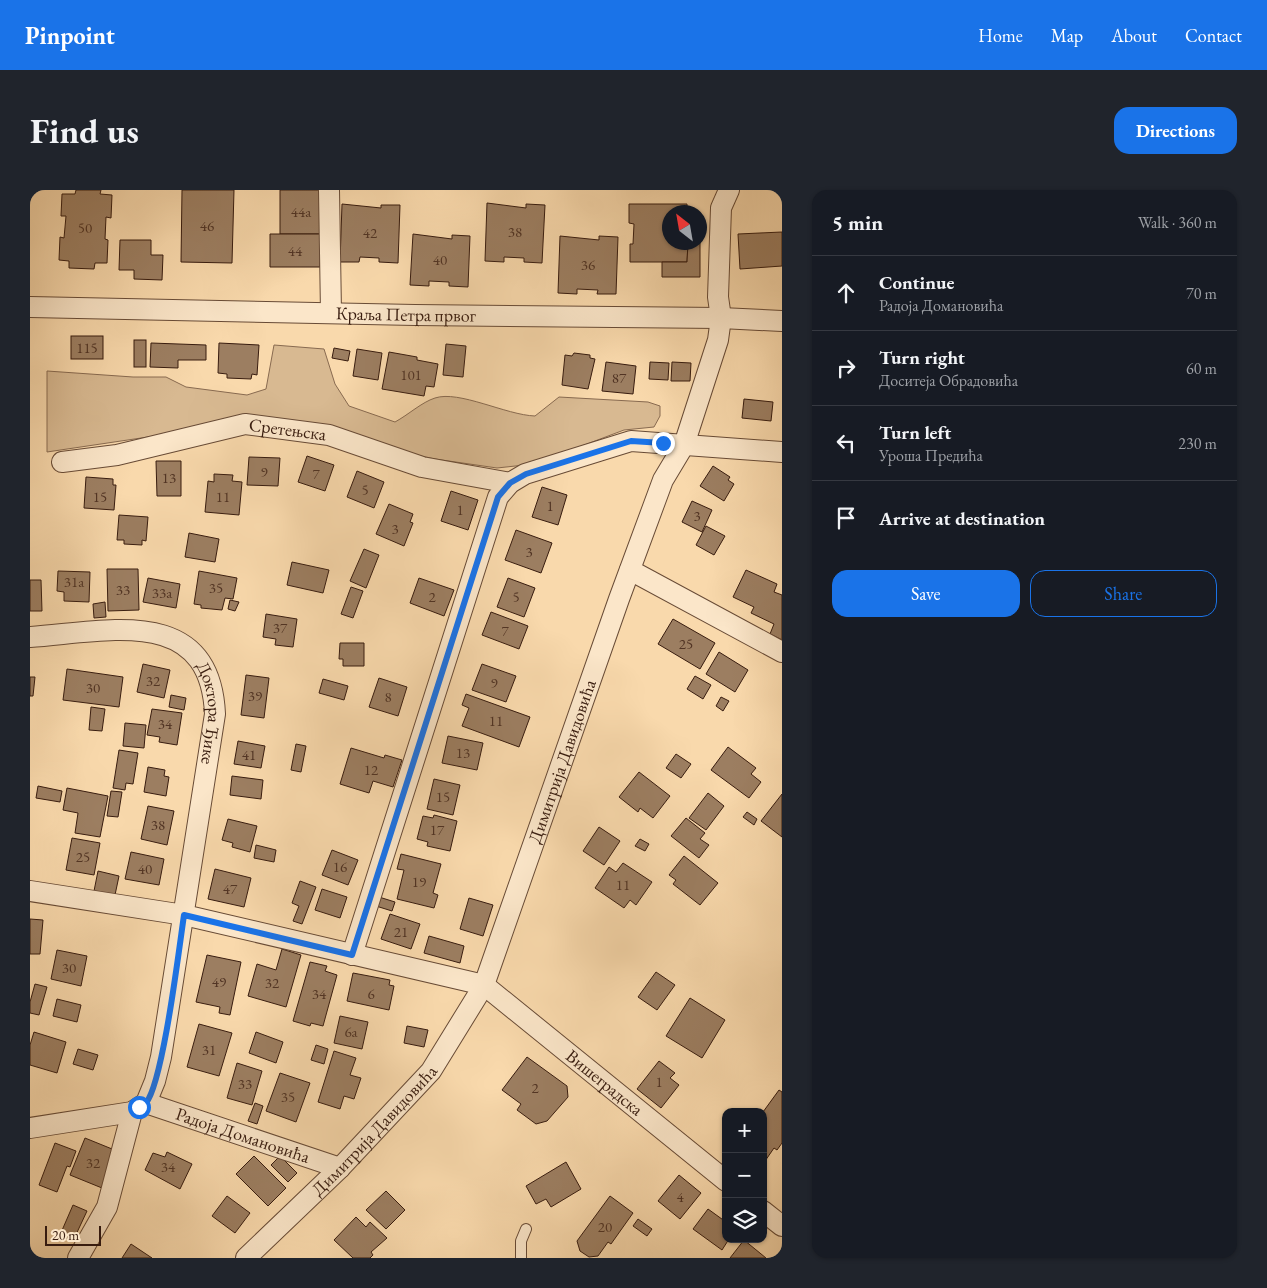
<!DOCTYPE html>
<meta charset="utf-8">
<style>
body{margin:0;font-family:"EB Garamond",serif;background:#20242c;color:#f1f3f6}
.controls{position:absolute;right:15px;bottom:15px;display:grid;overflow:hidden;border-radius:10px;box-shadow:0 1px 4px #0004}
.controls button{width:45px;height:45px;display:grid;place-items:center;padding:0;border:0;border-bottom:1px solid #363941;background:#171b24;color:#f1f3f6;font:25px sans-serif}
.compass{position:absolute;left:632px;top:15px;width:45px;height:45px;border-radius:50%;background:#171b24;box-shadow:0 1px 4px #0004;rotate:329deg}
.scale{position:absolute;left:15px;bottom:12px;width:56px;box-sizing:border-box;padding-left:5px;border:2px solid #381c0f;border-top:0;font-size:14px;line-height:18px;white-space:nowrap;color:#381c0f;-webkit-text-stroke:4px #fbe6c9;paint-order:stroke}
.stop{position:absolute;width:15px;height:15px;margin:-11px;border:4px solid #1a73e8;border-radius:50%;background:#fff}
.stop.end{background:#1a73e8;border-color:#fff;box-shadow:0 1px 5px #0008}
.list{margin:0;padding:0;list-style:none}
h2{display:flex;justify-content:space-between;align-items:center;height:65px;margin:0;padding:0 20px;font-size:21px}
h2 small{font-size:16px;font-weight:400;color:#9ea1a6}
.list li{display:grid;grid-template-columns:32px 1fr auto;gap:15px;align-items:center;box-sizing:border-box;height:75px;padding:0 20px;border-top:1px solid #363941}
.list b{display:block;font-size:19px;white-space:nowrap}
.list p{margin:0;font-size:16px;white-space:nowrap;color:#9ea1a6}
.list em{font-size:16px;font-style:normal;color:#9ea1a6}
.actions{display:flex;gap:10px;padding:15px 20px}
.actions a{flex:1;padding:11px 0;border:1px solid #1a73e8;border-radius:15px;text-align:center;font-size:18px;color:#1a73e8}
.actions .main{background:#1a73e8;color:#fff}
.icon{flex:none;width:28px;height:28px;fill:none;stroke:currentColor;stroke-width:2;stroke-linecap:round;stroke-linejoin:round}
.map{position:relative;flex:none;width:752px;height:1068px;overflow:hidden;border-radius:15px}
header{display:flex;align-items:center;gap:30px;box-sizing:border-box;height:70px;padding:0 25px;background:#1a73e8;color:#fff}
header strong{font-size:24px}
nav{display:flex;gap:28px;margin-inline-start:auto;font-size:18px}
.intro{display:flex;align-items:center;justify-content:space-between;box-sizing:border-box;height:120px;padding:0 30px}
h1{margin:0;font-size:35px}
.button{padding:12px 22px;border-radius:15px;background:#1a73e8;color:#fff;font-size:18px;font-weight:700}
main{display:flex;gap:30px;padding:0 30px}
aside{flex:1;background:#171b24;border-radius:15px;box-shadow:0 1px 4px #0004}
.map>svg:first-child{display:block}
</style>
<header>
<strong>Pinpoint</strong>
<nav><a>Home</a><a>Map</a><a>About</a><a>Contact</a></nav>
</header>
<div class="intro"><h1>Find us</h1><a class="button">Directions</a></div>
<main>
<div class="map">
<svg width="752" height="1068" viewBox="0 0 752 1068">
<rect width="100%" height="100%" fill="#f9d9ac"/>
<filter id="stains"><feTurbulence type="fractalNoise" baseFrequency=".004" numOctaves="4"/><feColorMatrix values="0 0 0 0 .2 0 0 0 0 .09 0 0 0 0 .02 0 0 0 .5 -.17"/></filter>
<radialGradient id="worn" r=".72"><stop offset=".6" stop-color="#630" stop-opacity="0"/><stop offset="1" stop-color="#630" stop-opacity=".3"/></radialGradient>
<path fill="#d8b991" stroke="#886a50" d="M244 155 294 159 305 194 319 216 365 232C378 225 392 212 405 208 429 200 476 225 505 226L529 207 618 212 630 216V226L624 237 594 240 504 274 467 278 405 269 353 258 302 241 138 244 17 262V181L103 187H136L156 197 217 205 236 199Z"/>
<g fill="#9c7e61" stroke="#381c0f">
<path d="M46 0H71L70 4 82 5 81 28 76 27 75 49 78 50 77 73H65L64 79 39 78V71L29 70 30 47 34 48 36 26H31L32 4H45Z"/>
<path d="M152 0H204L202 73 151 72Z"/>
<rect x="250" y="0" width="42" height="44"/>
<path d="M457 13 496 18V14L515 15 512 73 494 72V68L474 67V72L455 71Z"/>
<path d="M312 14 351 18V15H370L368 73 349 72V68L330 67 329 72H310Z"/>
<path d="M599 14H657V22H640V52L658 53 657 72H600V54H603L604 34 599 33Z"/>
<path d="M752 42V76L710 79 708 44Z"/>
<path d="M240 44H291L290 77H240Z"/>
<path d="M383 44 422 49V45L440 46 438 97 419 96V92L399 91V96L380 95Z"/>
<path d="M530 46 569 50V46L588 47 586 104H567L568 100 547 99V104L528 103Z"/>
<path d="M90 50H121V65H133L132 90 104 89V80H89Z"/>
<path d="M670 51V87H632V72H657L658 53 654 52H670Z"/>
<rect x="41" y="146" width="32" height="23"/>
<rect x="104" y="150" width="12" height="27"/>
<path d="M121 153 176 155V170H148V178L120 177Z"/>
<path d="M189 153 229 155 227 185 222 184 221 189 197 188V184L188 183Z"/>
<path d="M416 154 436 156 433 187 413 185Z"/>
<path d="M304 158 320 161 318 171 302 168Z"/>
<path d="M327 159 352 163 348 190 323 186Z"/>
<path d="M359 162 387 167V170L408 174 404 197 396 196 394 206 352 199Z"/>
<path d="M544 163 560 165V168L565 169 558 199 532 195 535 165 542 166Z"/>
<path d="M576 172 606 176 603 204 572 201Z"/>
<path d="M620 172 639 173 638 190 619 189Z"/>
<path d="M642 172 661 173 660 191H641Z"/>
<path d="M714 209 743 212 741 231 712 228Z"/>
<path d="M277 266 304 275 295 301 268 292Z"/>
<path d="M219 267 250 268 248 296 217 295Z"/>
<path d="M126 271H151V306H127Z"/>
<path d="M683 276 700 287 698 290 704 294 694 311 670 296Z"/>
<path d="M327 281 354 292 344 318 317 307Z"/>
<path d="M184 284 203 285 202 291 212 292 209 325 175 322 178 291 184 292Z"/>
<path d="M56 287 83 289V295H86L84 320 54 318Z"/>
<path d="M512 297 537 305 528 335 502 327Z"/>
<path d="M421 301 448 310 438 340 411 331Z"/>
<path d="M662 311 682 320 672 342 652 332Z"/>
<path d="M359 314 383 324 380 332 383 333 374 356 346 344Z"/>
<path d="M89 325 118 327 116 351 112 350V355L94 354V350H87Z"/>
<path d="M676 336 695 346 684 365 666 355Z"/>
<path d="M486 340 522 353 511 383 475 370Z"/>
<path d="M159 343 189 349 185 372 155 367Z"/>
<path d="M334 359 349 365 336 398 320 391Z"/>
<path d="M262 372 299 380 293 403 257 395Z"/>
<path d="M77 379H108L109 420 78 421Z"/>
<path d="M716 380 747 394 744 402 752 405V450L740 444 744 434 721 423 724 417 703 407Z"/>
<path d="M28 381 60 382 59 412 34 411V402L27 401Z"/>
<path d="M169 381 207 388 203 409 195 408 192 420 171 418V415L164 414Z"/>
<path d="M118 388 150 394 146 418 113 412Z"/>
<path d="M389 388 424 400 414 426 380 413Z"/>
<path d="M478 388 505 398 494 427 467 417Z"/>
<path d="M0 390H11L12 421H0Z"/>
<path d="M321 397 333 401 323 428 311 424Z"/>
<path d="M200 410 209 412 205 421 198 419Z"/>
<path d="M75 412 76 427 64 428 63 414Z"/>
<path d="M461 422 498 436 489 459 452 445Z"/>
<path d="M236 424 267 429 263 457 245 455 246 449 233 447Z"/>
<path d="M643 429 685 453 670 479 628 454Z"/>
<path d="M310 453H334V476H313V469H309Z"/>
<path d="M689 462 718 480 705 502 676 484Z"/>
<path d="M113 474 140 480 134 508 107 502Z"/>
<path d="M452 474 486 486 476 512 442 500Z"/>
<path d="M37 479 93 487 89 517 33 510Z"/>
<path d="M216 485 239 488 234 528 211 525Z"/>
<path d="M665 486 681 495 673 509 657 499Z"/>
<path d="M0 487H5L3 506H0Z"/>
<path d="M349 488 377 497 368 526 339 517Z"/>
<path d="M293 489 318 496 314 510 289 503Z"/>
<path d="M436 504 500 527 489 557 432 536 439 518 432 515Z"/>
<path d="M141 505 156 508 154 520 139 517Z"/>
<path d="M691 507 699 511 693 521 686 516Z"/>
<path d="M61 517 75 519 72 541 59 540Z"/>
<path d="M122 519 152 523 147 555 129 552 130 547 117 545Z"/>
<path d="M95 533 116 535 114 558 93 556Z"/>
<path d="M418 546 453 553 447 580 412 573Z"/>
<path d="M208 551 235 556 231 578 204 574Z"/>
<path d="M266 554 276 556 271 582 261 580Z"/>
<path d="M698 557 726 578 721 584 731 592 719 608 681 580Z"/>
<path d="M321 558 354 568 355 565 372 570 363 597 343 591 339 603 310 594Z"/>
<path d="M89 560 108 563 103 594 96 593 95 600 83 598Z"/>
<path d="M646 564 661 574 651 588 636 578Z"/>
<path d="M118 577 135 580 134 586 139 587 136 606 114 602Z"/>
<path d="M609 582 640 606 623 628 610 618 608 622 589 607Z"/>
<path d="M202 586 233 590 231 609 200 605Z"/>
<path d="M404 589 430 595 423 625 397 619Z"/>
<path d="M8 596 32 601 30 612 6 608Z"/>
<path d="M37 598 78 606 70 647 45 643 48 623 33 620Z"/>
<path d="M81 601 92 602 88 627 77 626Z"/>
<path d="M678 603 694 616 676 640 659 628Z"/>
<path d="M752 604V647L731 631Z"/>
<path d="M118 616 144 621 137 655 111 649Z"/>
<path d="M717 622 727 629 724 635 713 627Z"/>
<path d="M404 625 427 631 420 661 397 656 398 652 387 649 393 626 403 628Z"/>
<path d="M656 628 675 643 670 649 679 655 669 668 641 646Z"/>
<path d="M198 629 227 636 220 662 202 657 203 653 192 650Z"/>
<path d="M569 637 590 651 574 675 553 661Z"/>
<path d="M42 648 70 653 64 685 36 680Z"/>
<path d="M610 649 619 654 615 661 605 656Z"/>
<path d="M226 655 246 660 244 672 224 668Z"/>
<path d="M302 660 328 670 318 695 292 685Z"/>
<path d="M101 662 134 669 129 695 95 689Z"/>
<path d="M371 664 411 674 403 703 408 705 404 718 367 709 374 680 367 679Z"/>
<path d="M654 666 688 693 670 715 643 694 646 690 639 685Z"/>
<path d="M593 673 622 692 606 715 600 710 594 718 565 698 579 677 586 682Z"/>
<path d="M185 679 221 688 214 717 178 709Z"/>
<path d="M68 681 89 686 85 705 64 701Z"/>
<path d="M270 691 286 697 272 734 263 731 269 716 262 713Z"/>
<path d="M292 699 317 707 310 728 285 720Z"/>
<path d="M349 707 365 712 362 721 346 716Z"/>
<path d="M439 708 463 715 453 746 430 739Z"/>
<path d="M360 724 390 734 381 759 351 749Z"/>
<path d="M0 729 13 730 10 764H0Z"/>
<path d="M399 746 434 756 430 773 394 763Z"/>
<path d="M252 759 271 765 256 817 218 806 227 774 246 780Z"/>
<path d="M27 760 57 766 51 796 21 789Z"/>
<path d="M177 765 211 772 200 825 189 823 190 817 166 812Z"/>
<path d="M280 772 297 776 295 781 307 785 293 836 281 833 280 836 263 831Z"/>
<path d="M626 782 645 795 627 820 608 807Z"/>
<path d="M323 783 360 790 359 795 364 796 359 820 317 811Z"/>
<path d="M5 794 17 797 9 825 0 823V812Z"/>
<path d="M660 808 695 830 672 868 636 846Z"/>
<path d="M27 809 51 815 47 832 23 826Z"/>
<path d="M310 826 338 832 332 859 304 853Z"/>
<path d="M169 834 202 843 189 886 157 877Z"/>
<path d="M377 836 398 840 394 857 374 853Z"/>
<path d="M4 842 36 852 27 883 0 875V855Z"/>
<path d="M226 842 253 852 246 873 219 863Z"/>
<path d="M286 855 298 859 294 874 281 870Z"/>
<path d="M48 859 68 865 63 880 43 874Z"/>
<path d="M304 861 326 868 320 885 331 888 324 909 314 906 310 919 288 912Z"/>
<path d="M497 867 537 896 538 907 517 931 506 934 487 920 491 914 472 900Z"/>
<path d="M629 871 645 883 640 888 649 895 631 918 607 899Z"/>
<path d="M207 873 232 881 222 915 197 908Z"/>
<path d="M250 883 280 893 266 932 236 921Z"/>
<path d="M749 900 752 902V953L747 960 744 958 733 974V922Z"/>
<path d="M225 913 233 916 227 934 218 931Z"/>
<path d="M55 948 87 961 72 998 40 985Z"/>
<path d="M25 953 46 961 40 977 37 976 27 1002 9 995Z"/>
<path d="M137 962 162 974 150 999 115 980 123 963 135 967Z"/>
<path d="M224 966 256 998 238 1016 206 984Z"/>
<path d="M250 966 267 983 258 992 241 975Z"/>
<path d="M536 972 551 999 521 1017 516 1009 506 1014 496 996Z"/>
<path d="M649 985 671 1003 650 1029 628 1011Z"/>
<path d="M356 1001 375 1020 356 1039 336 1020Z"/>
<path d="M197 1006 220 1023 205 1043 182 1026Z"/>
<path d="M580 1006 603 1023 581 1054 578 1052 568 1066 559 1067 550 1061 547 1051Z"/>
<path d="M43 1015 57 1021 43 1051 30 1045Z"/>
<path d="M678 1019 696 1032V1049H699L692 1060 663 1039Z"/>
<path d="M326 1027 336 1037 340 1032 357 1048 341 1062 343 1065 340 1068H323L304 1050Z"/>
<path d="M608 1029 622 1039 617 1046 603 1036Z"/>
<path d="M714 1050 736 1068H700Z"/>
<path d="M101 1054 122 1068H92Z"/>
</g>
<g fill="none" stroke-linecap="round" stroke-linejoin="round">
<defs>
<path id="service" d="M491 1068V1051L496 1039"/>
<g id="minor">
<path d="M299 0 301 123"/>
<path id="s1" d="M0 117 385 125 691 128 752 131"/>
<path id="s2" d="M32 272 87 265 215 234 299 245 392 277 480 293"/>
<path d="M600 380 752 462"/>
<path id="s3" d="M0 447C75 442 180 413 185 524L131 867 125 891 116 913 102 922 0 938"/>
<path id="s4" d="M0 701 154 725 454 795 696 991"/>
<path d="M322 765 468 307 480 293 495 284 601 251 752 262"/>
<path id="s5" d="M116 913 310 978"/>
<path d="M733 1021 752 1036"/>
<path d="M48 1068 77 1017 102 922"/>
<path id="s6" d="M216 1068 310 978 401 881 454 795 589 409 633 290 654 255 688 150 691 128 688 107 691 18 699 0"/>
</g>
</defs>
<use href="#service" stroke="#684b36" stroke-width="12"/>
<use href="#minor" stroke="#684b36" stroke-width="22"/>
<use href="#service" stroke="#fbe6c9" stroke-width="10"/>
<use href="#minor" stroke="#fbe6c9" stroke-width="20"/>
</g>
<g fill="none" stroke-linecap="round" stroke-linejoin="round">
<path stroke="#1a73e8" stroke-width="6" d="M109 917C112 916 114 915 116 913 133 892 149 759 154 725L322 765 468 307 480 293 496 284 601 251 633 253"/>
</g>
<g text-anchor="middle" stroke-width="4" stroke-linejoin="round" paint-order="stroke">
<g font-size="15" fill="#513424">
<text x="271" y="27">44a</text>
<text x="177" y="41">46</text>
<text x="55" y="43">50</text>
<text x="485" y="47">38</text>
<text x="340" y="48">42</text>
<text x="265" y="66">44</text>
<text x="410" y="75">40</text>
<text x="558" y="80">36</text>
<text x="57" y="163">115</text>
<text x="381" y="190">101</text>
<text x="589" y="193">87</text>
<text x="234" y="287">9</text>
<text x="286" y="289">7</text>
<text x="139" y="293">13</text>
<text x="335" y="305">5</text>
<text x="70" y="312">15</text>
<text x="193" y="312">11</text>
<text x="520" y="321">1</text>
<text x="430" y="325">1</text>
<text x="667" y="331">3</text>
<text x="365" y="344">3</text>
<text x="499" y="367">3</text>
<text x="44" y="397">31a</text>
<text x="186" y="403">35</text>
<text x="93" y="405">33</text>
<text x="132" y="408">33a</text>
<text x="402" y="412">2</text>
<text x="486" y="412">5</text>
<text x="250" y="443">37</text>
<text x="475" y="446">7</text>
<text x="656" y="459">25</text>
<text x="123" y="496">32</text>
<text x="464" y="498">9</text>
<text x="63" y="503">30</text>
<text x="225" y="511">39</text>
<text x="358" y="512">8</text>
<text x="466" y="536">11</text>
<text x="135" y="539">34</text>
<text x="433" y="568">13</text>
<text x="219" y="570">41</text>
<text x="341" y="585">12</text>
<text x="413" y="612">15</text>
<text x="128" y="640">38</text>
<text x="407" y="645">17</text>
<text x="53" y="672">25</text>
<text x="310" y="682">16</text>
<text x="115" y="684">40</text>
<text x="389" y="697">19</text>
<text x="593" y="700">11</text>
<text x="200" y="704">47</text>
<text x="371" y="747">21</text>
<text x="39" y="783">30</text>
<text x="189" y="797">49</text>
<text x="242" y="798">32</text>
<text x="289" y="809">34</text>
<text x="341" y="809">6</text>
<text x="321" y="847">6a</text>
<text x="179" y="865">31</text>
<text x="629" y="897">1</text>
<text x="215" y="899">33</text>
<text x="505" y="903">2</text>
<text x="258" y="912">35</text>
<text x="63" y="978">32</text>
<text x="138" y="982">34</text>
<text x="650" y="1012">4</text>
<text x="575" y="1042">20</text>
</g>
<g font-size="18" fill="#381c0f" stroke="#fbe6c9">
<text dy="6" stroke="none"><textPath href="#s1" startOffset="376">Краља Петра првог</textPath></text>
<text dy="6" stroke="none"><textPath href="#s2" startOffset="230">Сретењска</textPath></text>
<text dy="6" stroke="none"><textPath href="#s3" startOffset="234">Доктора Ђике</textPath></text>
<text dy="6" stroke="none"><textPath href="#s6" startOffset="601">Димитрија Давидовића</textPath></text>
<text dy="6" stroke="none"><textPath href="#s4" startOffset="619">Вишеградска</textPath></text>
<text dy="6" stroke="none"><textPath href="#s6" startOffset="181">Димитрија Давидовића</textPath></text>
<text dy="6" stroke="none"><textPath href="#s5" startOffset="102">Радоја Домановића</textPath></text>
</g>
</g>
<rect width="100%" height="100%" filter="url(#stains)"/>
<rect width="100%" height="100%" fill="url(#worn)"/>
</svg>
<div class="controls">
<button>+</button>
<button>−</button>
<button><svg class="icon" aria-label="layers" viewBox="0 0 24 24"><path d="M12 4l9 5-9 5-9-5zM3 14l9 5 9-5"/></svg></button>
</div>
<svg class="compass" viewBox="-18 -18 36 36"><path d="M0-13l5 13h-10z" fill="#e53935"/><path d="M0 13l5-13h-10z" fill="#9ea1a6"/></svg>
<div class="scale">20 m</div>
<div class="stop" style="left:109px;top:917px"></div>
<div class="stop end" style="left:633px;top:253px"></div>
</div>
<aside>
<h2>5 min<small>Walk · 360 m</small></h2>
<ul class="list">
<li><svg class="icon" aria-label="ahead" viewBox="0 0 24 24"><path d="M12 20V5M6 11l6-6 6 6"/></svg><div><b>Continue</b><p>Радоја Домановића</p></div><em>70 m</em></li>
<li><svg class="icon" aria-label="right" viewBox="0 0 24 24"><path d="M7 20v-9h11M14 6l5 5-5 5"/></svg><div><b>Turn right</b><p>Доситеја Обрадовића</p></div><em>60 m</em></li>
<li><svg class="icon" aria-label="left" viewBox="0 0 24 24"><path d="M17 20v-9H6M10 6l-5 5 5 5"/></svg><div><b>Turn left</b><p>Уроша Предића</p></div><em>230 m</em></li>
<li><svg class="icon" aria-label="arrive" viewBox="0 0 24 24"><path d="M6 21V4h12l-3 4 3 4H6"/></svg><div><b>Arrive at destination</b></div></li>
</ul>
<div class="actions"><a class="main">Save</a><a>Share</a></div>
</aside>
</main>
